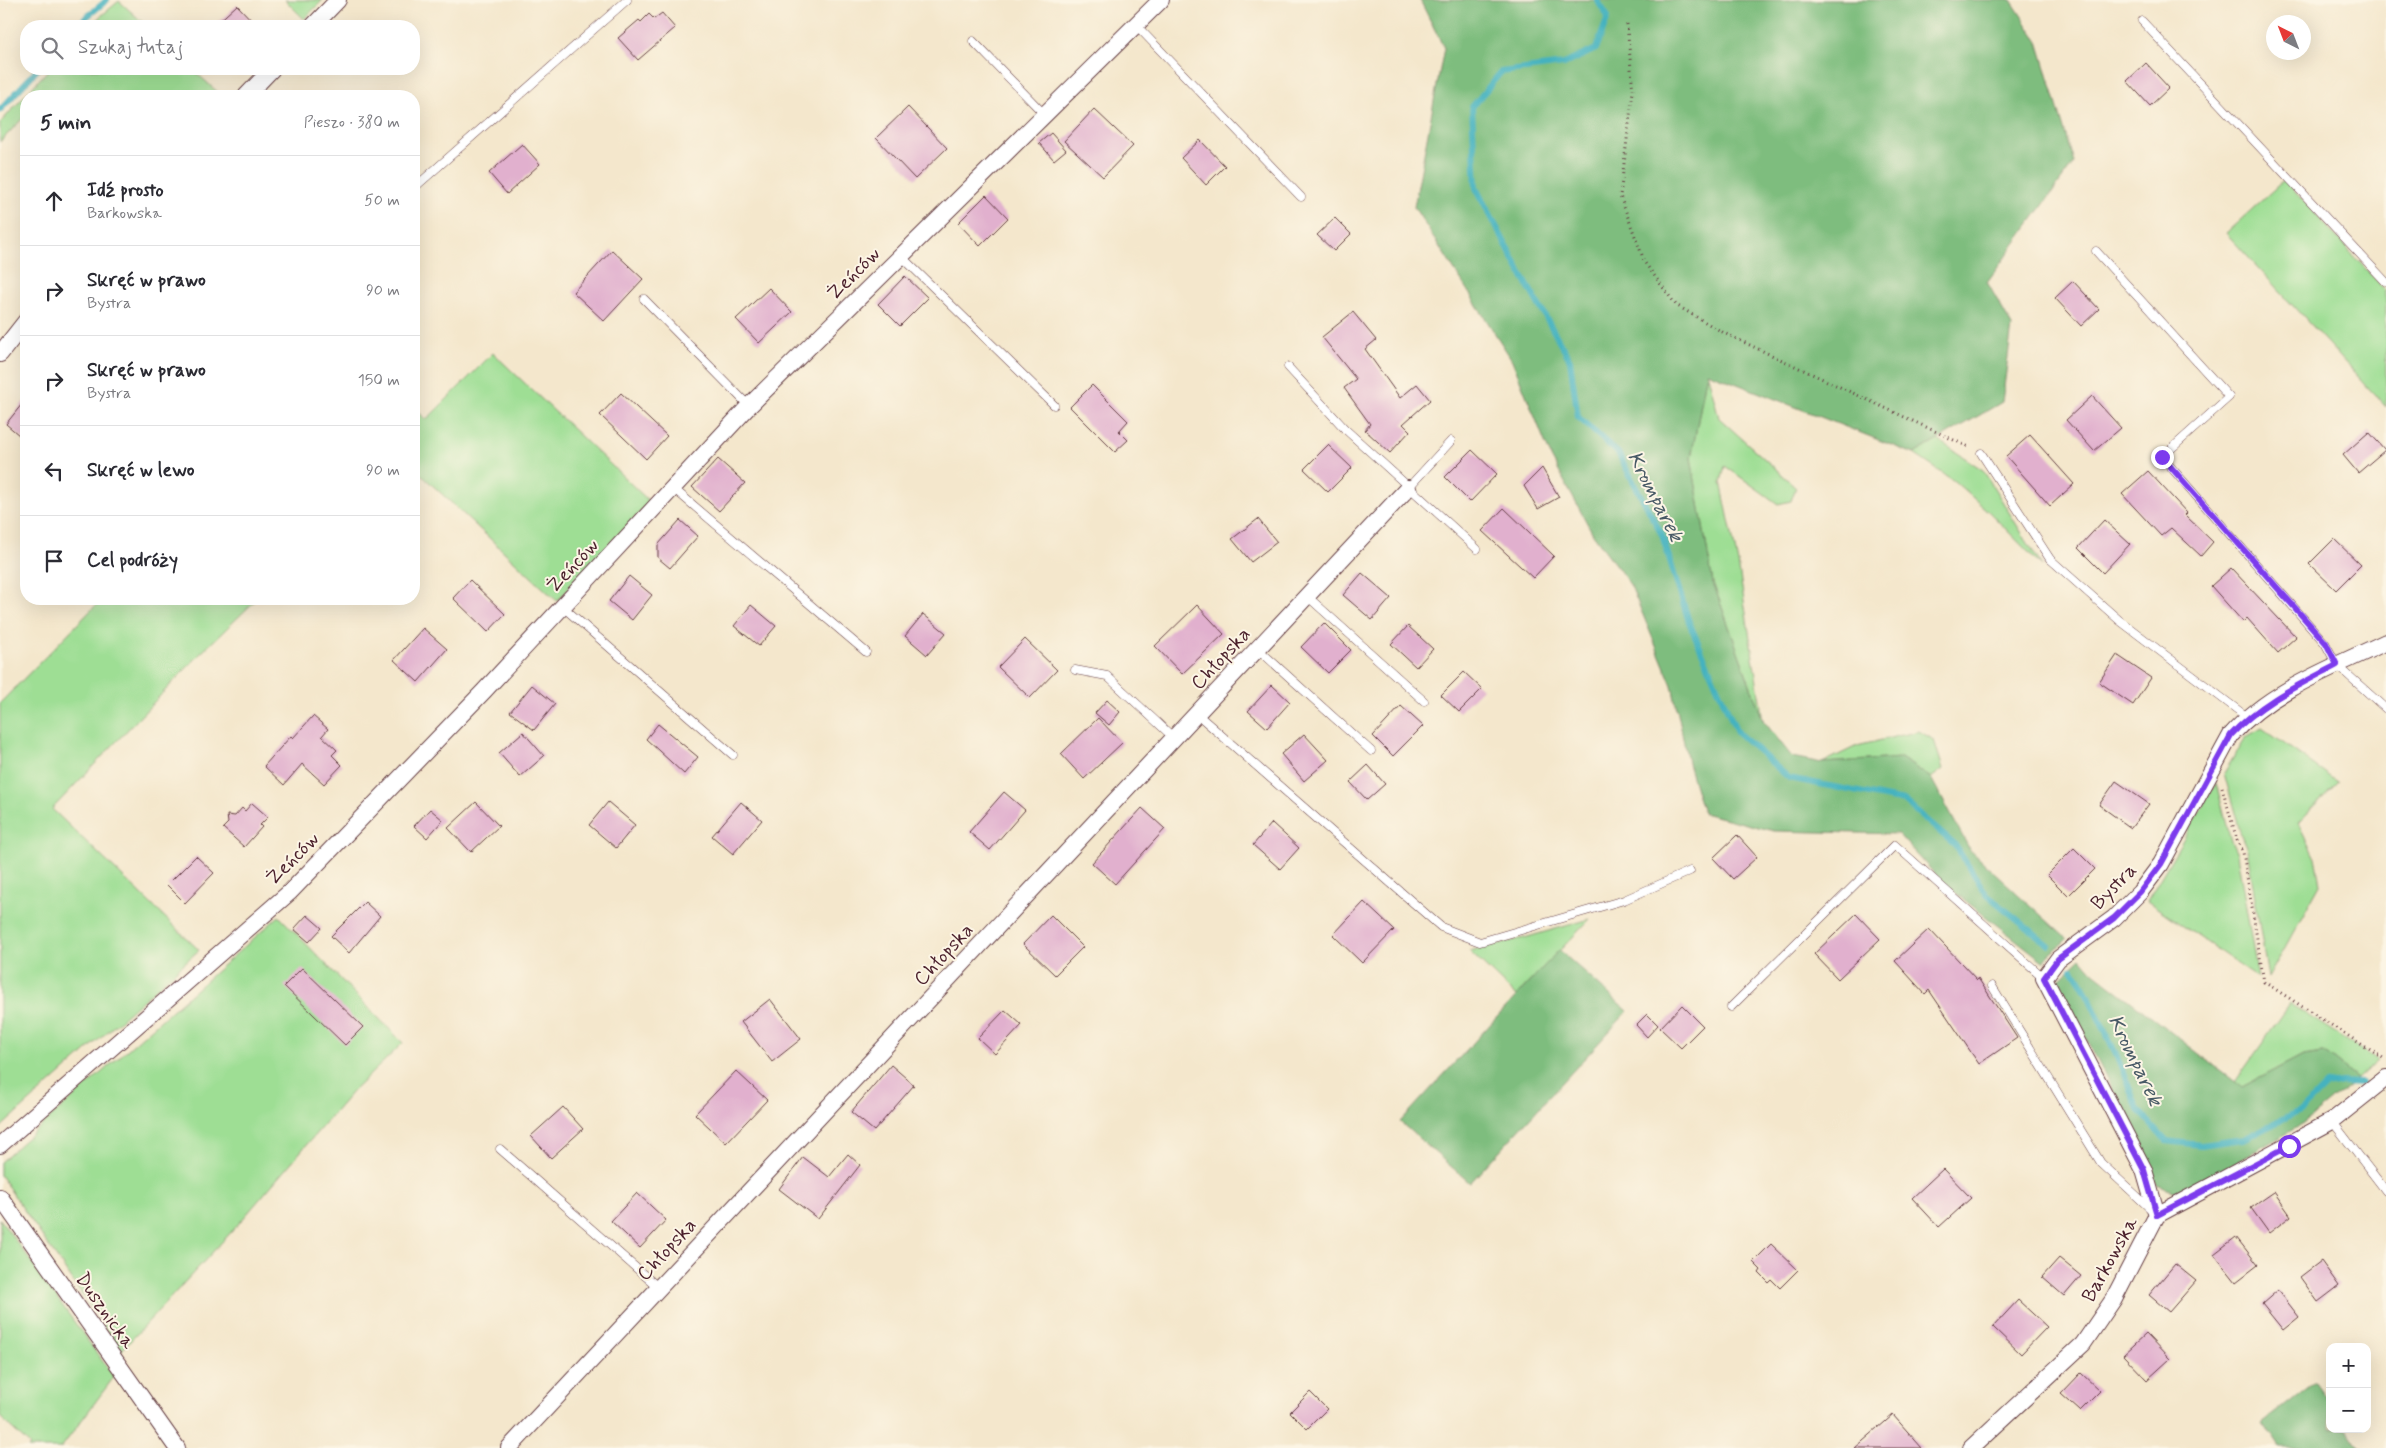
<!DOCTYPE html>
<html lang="pl">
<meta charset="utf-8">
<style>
body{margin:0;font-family:Mynerve,sans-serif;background:#f2f2f3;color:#2b2b33}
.controls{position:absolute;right:15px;bottom:15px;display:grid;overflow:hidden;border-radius:10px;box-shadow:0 5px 20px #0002}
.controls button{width:45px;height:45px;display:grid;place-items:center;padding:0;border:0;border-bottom:1px solid #e1e1e2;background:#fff;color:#2b2b33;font:25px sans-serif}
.compass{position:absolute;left:2266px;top:15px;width:45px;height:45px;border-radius:50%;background:#fff;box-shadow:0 5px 20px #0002;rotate:318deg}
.stop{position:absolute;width:15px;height:15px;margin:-11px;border:4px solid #7c3aed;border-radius:50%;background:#fff}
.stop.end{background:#7c3aed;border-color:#fff;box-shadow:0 1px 5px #0008}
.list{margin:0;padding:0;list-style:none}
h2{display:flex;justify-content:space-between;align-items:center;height:65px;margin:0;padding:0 20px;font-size:21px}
h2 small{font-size:16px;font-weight:400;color:#7c7c81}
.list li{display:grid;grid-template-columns:32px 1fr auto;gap:15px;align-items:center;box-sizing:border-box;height:90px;padding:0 20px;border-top:1px solid #e1e1e2}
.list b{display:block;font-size:19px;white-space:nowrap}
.list p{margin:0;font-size:16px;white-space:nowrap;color:#7c7c81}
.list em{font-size:16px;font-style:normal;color:#7c7c81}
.icon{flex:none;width:28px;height:28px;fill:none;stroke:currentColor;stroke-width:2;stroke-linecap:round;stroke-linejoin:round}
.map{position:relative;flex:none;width:2386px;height:1448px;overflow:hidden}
.search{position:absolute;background:#fff;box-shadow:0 5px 20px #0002;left:20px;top:20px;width:400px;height:55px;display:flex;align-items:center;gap:12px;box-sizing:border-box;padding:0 18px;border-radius:20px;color:#7c7c81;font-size:19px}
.panel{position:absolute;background:#fff;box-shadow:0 5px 20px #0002;left:20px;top:90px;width:400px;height:515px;border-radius:20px}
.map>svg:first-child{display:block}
</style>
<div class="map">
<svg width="2386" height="1448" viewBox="0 0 2386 1448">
<rect width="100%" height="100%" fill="#fcf5e5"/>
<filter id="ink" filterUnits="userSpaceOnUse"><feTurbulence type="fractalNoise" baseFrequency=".02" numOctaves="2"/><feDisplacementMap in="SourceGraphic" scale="10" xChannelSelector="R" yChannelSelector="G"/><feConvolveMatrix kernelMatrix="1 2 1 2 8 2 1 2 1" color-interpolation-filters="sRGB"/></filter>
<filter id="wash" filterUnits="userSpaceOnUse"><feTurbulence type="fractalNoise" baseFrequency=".0096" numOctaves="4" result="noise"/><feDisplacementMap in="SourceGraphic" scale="20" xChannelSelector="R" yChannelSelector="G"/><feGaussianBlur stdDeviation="1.12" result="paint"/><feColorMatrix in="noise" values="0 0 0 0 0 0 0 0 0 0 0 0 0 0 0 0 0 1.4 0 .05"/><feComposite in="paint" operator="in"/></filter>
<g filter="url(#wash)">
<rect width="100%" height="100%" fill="#f4e7cc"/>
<g fill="#9ede94" stroke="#747e60">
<path d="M285 0H323L304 19Z"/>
<path d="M119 1 147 26H89Z"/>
<path d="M49 69H192L222 96H58L51 90 45 96H26V115L0 142V123Z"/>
<path d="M2284 180 2386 291V407L2226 233Z"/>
<path d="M493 353 650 502 557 601 414 468V407L426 420Z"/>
<path d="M1707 371 1719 418 1796 487 1791 501 1778 504 1725 466 1721 482 1738 563 1763 720 1713 583 1691 458Z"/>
<path d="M1938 440 1983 470 2042 566 1989 512 1954 481 1914 454Z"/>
<path d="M102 599H257L199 655 52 809 199 950 0 1128V703Z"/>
<path d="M2262 728 2338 782 2298 823 2315 857 2320 884 2268 978 2247 849 2241 835 2224 773 2246 737Z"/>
<path d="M1919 731 1934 740 1943 769 1931 778 1901 758 1822 763 1857 746Z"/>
<path d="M2216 783 2231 841 2237 854 2258 978 2147 901Z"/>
<path d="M279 916 403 1043 352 1092 234 1229 121 1351 0 1175V1162Z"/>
<path d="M1590 919 1516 996 1469 951 1524 938Z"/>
<path d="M2290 1004 2378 1060 2357 1079 2325 1052 2303 1055 2242 1087 2235 1082Z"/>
<path d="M0 1219 114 1377 61 1448H28L30 1445 0 1417Z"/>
</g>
<g fill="#7ebd7e" stroke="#646e54">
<path d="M1420 0H2011L2038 41 2074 163 1987 282 2012 326 2002 402 1914 454 1707 372 1691 458 1713 583 1763 720 1792 757 1822 763 1901 758 1931 778 1970 850 2067 939 2043 961 1944 884 1898 834 1774 831 1703 813 1689 767 1672 685 1631 586 1593 534 1551 457 1512 360 1414 207 1444 48Z"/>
<path d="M1559 950 1628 1011 1470 1183 1400 1122Z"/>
<path d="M2081 958 2093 972 2242 1087 2303 1055 2325 1052 2357 1079 2303 1124 2181 1193 2156 1185 2142 1145 2056 982Z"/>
<path d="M2315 1382 2330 1403V1429H2348L2361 1448H2280L2263 1423Z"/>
</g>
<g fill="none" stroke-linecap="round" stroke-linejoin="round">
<g stroke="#44b2bf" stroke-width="6">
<path d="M1597 0 1608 17 1596 49 1564 64 1501 72 1472 107 1476 188 1524 279 1570 360 1578 417 1618 453 1662 535 1689 622 1737 732 1789 778 1904 801 1955 845 1987 895 2049 945"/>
<path d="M76 26 107 0"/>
<path d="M0 110 38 69"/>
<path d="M2072 969 2079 977 2116 1054 2138 1110 2166 1141 2201 1145 2243 1139 2301 1110 2326 1085 2341 1082 2362 1083"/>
</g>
</g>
<g id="blocks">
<g fill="#e1b0ce">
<path d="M237 5 257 26H214Z"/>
<path d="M662 13 675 28 638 60 618 38 639 20 641 22 649 14 654 19Z"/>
<path d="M2146 63 2169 88 2150 106 2127 81Z"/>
<path d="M908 107 947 148 915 179 876 138Z"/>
<path d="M1094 109 1133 146 1103 177 1064 141Z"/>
<path d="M1051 133 1066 150 1054 160 1039 143Z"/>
<path d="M1200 140 1225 166 1206 185 1181 158Z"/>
<path d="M522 144 540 164 507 194 489 173Z"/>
<path d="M986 195 1008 218 980 246 958 223Z"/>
<path d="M1335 218 1351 234 1334 251 1317 235Z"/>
<path d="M612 250 643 279 604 321 573 292Z"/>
<path d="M905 276 928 298 900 326 878 304Z"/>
<path d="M2073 281 2099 309 2081 326 2055 298Z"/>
<path d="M769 288 792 312 759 343 736 319Z"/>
<path d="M1353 312 1376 340 1365 349 1400 398 1417 384 1430 400 1403 424 1410 431 1390 453 1365 430 1370 424 1344 388 1356 379 1322 337Z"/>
<path d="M1092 385 1128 421 1119 431 1128 440 1115 452 1070 407Z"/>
<path d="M621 393 667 436 646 459 600 415Z"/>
<path d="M2092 396 2121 428 2094 451 2066 420Z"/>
<path d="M26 399V441L6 424Z"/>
<path d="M2369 432 2385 450 2358 473 2343 455Z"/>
<path d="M2030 435 2074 484 2050 506 2006 456Z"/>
<path d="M1328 445 1352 468 1328 492 1304 469Z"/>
<path d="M1472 450 1497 474 1470 502 1445 477Z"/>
<path d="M718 459 745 483 719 511 692 487Z"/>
<path d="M1542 468 1559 497 1538 509 1524 486Z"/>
<path d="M2148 471 2187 513 2185 515 2213 542 2201 556 2171 528 2161 536 2122 494Z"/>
<path d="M1504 508 1554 556 1533 578 1482 531Z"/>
<path d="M1258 519 1277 542 1251 562 1232 539Z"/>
<path d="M680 520 698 536 670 568 658 558V545Z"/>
<path d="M2104 520 2130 544 2103 573 2078 548Z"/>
<path d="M2334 539 2361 565 2336 590 2309 564Z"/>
<path d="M2231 568 2296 637 2278 653 2247 618 2243 622 2211 586Z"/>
<path d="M1362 573 1391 598 1372 620 1343 595Z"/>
<path d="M629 576 652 595 632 620 609 601Z"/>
<path d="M470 580 505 614 488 632 453 598Z"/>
<path d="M751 605 776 626 759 646 734 626Z"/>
<path d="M1197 605 1224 634 1182 674 1155 646Z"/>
<path d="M923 614 946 633 927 655 905 636Z"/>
<path d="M1324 623 1351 650 1328 673 1301 647Z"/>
<path d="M1408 626 1433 649 1416 667 1391 644Z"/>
<path d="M423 628 447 649 418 682 394 660Z"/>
<path d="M1025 639 1057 670 1030 698 998 667Z"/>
<path d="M2117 655 2151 678 2133 705 2099 682Z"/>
<path d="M1464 672 1482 689 1459 712 1441 695Z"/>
<path d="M532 685 555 704 534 730 510 712Z"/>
<path d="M1272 685 1290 702 1267 728 1248 711Z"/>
<path d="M1107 700 1120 712 1109 725 1095 713Z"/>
<path d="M1401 706 1423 726 1393 756 1373 736Z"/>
<path d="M313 716 328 729 322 736 337 750 332 755 342 765 324 784 302 764 284 785 264 766 291 736 293 738Z"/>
<path d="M1098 718 1122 743 1084 779 1061 754Z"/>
<path d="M658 724 698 757 684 774 646 739Z"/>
<path d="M523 732 544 756 520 777 499 753Z"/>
<path d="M1304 734 1328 760 1304 781 1281 754Z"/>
<path d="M1368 765 1385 784 1367 800 1350 782Z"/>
<path d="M2116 781 2149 804 2131 828 2099 805Z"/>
<path d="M1004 792 1025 810 990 850 969 832Z"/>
<path d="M476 802 499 826 471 852 448 828Z"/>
<path d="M608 802 635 825 616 848 589 825Z"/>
<path d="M741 802 762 820 733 854 712 836Z"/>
<path d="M252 803 268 817 260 825 262 827 244 847 223 828 228 823 227 815 235 816 242 808 245 811Z"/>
<path d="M1142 808 1165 829 1115 884 1092 863Z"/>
<path d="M430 809 443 820 427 838 414 826Z"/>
<path d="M1272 823 1299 848 1280 869 1253 845Z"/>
<path d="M1737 835 1757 857 1733 879 1713 858Z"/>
<path d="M2074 848 2095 869 2068 896 2047 875Z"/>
<path d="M196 856 214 873 185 903 167 885Z"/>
<path d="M365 902 380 916 349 953 331 936Z"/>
<path d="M1364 902 1394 930 1362 963 1333 935Z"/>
<path d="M1856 914 1880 939 1838 979 1814 954Z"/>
<path d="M307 915 322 928 309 942 294 929Z"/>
<path d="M1051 915 1083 947 1055 975 1023 944Z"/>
<path d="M1929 929 1977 980 1978 978 2017 1038 1979 1064 1929 990 1925 994 1895 961Z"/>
<path d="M302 968 363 1027 345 1045 284 986Z"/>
<path d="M770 999 801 1039 772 1062 741 1022Z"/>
<path d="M1682 1005 1703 1026 1681 1048 1660 1028Z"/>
<path d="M1005 1010 1022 1025 995 1054 978 1038Z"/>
<path d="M1647 1014 1658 1025 1647 1037 1636 1025Z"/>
<path d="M891 1065 914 1085 874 1131 851 1112Z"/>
<path d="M736 1071 767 1100 726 1143 695 1114Z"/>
<path d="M563 1107 583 1129 551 1158 531 1136Z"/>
<path d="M848 1154 860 1165 818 1219 779 1189 803 1157 829 1177Z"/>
<path d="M1943 1169 1971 1198 1939 1227 1912 1198Z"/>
<path d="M2274 1192 2291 1216 2269 1233 2251 1208Z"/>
<path d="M637 1193 666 1220 640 1248 611 1221Z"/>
<path d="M2236 1237 2258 1265 2236 1282 2214 1254Z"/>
<path d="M1771 1244 1798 1270 1780 1288 1772 1280 1769 1283 1759 1273 1761 1270 1753 1262Z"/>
<path d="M2059 1258 2081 1276 2064 1296 2042 1277Z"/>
<path d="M2321 1261 2339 1286 2318 1302 2300 1277Z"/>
<path d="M2175 1264 2196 1281 2169 1312 2149 1295Z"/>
<path d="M2278 1290 2299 1317 2283 1330 2262 1304Z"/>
<path d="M2018 1300 2047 1327 2021 1354 1993 1327Z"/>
<path d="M2146 1334 2170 1359 2147 1380 2123 1355Z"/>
<path d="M2081 1373 2100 1391 2080 1411 2061 1394Z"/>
<path d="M1310 1392 1327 1409 1307 1429 1290 1412Z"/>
<path d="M1893 1415 1922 1448H1855Z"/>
</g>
</g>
</g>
<g filter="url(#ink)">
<use href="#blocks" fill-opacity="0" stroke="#643d43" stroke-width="1"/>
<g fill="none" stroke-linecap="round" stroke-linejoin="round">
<defs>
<g id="lane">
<path d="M2142 21 2386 282"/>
<path d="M1136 25 1301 197"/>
<path d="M973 41 1045 115"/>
<path d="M414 188 627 0"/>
<path d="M2096 251 2229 397 2162 457 2325 643 2337 665 2386 709"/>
<path d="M901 256 1054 405"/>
<path d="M644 299 749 406"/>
<path d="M1288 367 1345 429 1477 549"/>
<path d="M1981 453 2050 559 2119 620 2247 717"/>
<path d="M673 488 866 652"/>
<path d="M1408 488 1451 441"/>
<path d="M1307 596 1424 701"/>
<path d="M563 607 733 755"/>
<path d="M1258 649 1371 751"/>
<path d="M1075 670 1107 676 1174 738"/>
<path d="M1197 714 1441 927 1480 942 1624 900 1690 871"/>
<path d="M1992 986 2101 1163 2153 1211"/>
<path d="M1731 1007 1895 845 2044 978"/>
<path d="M2332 1121 2386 1191"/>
<path d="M500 1149 659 1288"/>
</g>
<g id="street">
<path d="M313 26 338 0"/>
<path d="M246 96 272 69"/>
<path d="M0 354 26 321"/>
<path d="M0 1145 290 892 484 691 749 406 1161 0"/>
<path d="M0 1197 177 1448"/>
<path d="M2157 1215 2144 1170 2044 978 2058 959 2114 918 2140 892 2161 864 2231 735C2271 690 2332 668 2386 642"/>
<path d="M509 1448 1408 488"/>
<path d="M1971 1448 2083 1344 2113 1300 2157 1215 2332 1121 2386 1078"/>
</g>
</defs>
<use href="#lane" stroke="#643d43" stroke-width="9"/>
<use href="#street" stroke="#643d43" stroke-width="18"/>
<g stroke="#643d43" stroke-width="3" stroke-dasharray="1 4" stroke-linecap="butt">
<path d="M1627 24 1633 91 1620 196 1645 263 1676 305 1724 333 1971 448"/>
<path d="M2222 787 2237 840 2243 852 2264 982 2386 1060"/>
</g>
<use href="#lane" stroke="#fff" stroke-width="8"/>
<use href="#street" stroke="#fff" stroke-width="16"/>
</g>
</g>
<g fill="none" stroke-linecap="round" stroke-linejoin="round" filter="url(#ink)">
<path stroke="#7c3aed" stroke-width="6" d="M2162 457 2326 643 2337 665C2299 685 2261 702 2231 735L2161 864 2140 892 2114 918 2058 959 2044 978 2144 1170 2157 1215 2289 1146"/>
</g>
<g text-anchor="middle" stroke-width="4" stroke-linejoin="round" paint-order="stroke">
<g font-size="20" fill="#4a1f2b" stroke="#fcf5e5">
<text transform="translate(853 273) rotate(-45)" y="7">Żeńców</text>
<text transform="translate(572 565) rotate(-47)" y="7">Żeńców</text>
<text transform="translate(1220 658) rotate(-47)" y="7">Chłopska</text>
<text transform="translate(292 858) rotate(-45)" y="7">Żeńców</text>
<text transform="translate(2113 886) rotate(-46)" y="7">Bystra</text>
<text transform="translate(943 954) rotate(-47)" y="7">Chłopska</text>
<text transform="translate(666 1249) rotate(-47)" y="7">Chłopska</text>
<text transform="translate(2109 1259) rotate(-61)" y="7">Barkowska</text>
<text transform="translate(106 1310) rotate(55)" y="7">Dusznicka</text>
</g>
<g font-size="21" font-style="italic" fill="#485a66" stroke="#fcf5e5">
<text transform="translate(1656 496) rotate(63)" y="7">Kromparek</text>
<text transform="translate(2136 1060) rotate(64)" y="7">Kromparek</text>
</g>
</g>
</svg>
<div class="controls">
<button>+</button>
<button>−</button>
</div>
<svg class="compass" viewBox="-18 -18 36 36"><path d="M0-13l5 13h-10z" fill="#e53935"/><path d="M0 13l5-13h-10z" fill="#7c7c81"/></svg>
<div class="stop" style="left:2289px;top:1146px"></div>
<div class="stop end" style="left:2162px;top:457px"></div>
<div class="search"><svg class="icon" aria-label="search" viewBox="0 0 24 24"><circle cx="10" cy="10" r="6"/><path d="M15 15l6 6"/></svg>Szukaj tutaj</div>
<section class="panel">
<h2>5 min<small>Pieszo · 380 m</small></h2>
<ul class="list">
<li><svg class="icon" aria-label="ahead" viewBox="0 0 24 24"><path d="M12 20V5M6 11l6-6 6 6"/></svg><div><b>Idź prosto</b><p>Barkowska</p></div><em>50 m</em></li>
<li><svg class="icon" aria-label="right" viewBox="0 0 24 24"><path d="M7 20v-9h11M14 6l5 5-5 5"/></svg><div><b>Skręć w prawo</b><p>Bystra</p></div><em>90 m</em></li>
<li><svg class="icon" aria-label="right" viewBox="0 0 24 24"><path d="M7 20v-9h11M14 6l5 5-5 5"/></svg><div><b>Skręć w prawo</b><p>Bystra</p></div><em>150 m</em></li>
<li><svg class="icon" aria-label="left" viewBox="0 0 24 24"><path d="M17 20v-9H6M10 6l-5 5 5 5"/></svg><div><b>Skręć w lewo</b></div><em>90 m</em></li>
<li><svg class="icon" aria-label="arrive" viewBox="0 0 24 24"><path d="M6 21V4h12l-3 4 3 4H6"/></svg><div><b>Cel podróży</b></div></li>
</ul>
</section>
</div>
